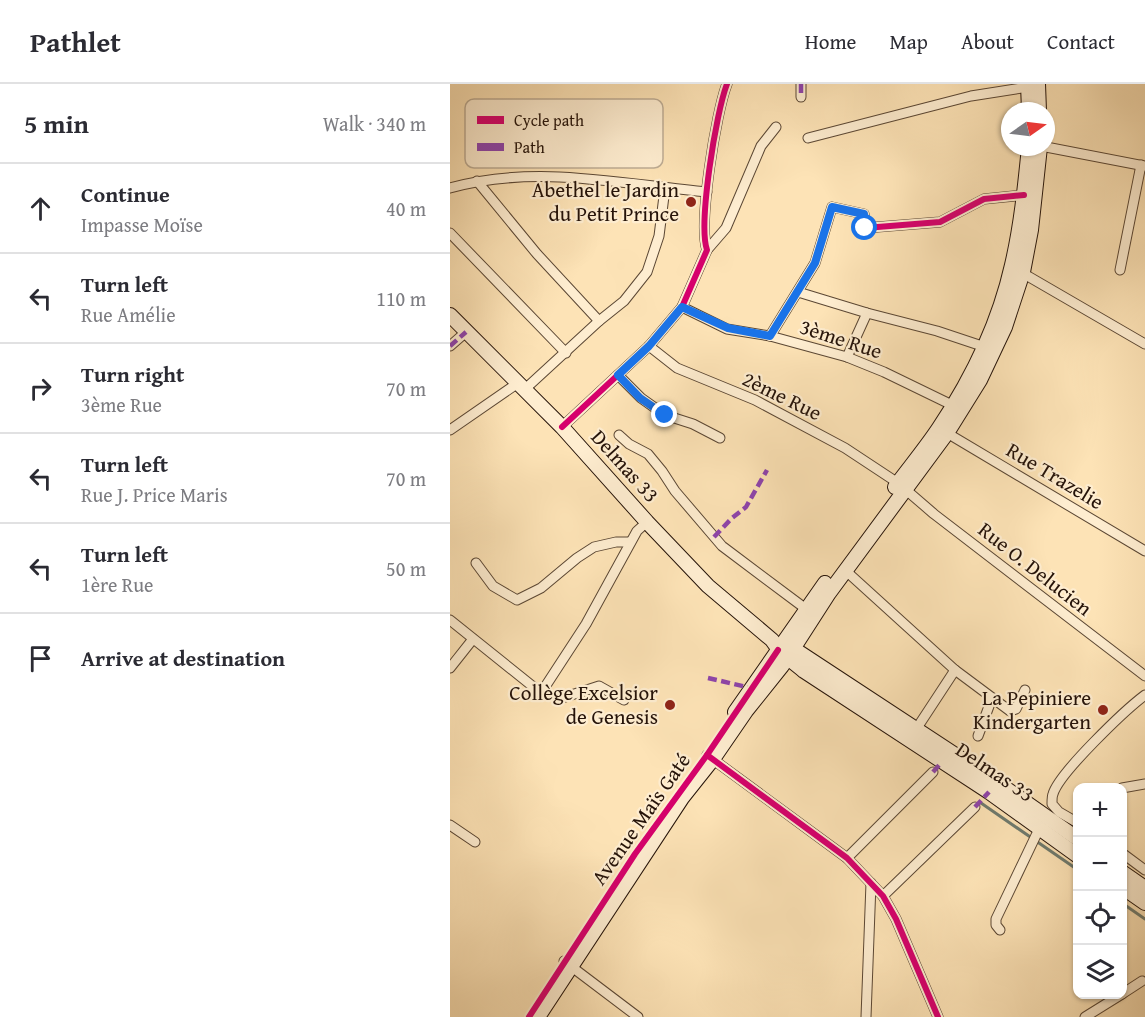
<!DOCTYPE html>
<meta charset="utf-8">
<style>
body{margin:0;font-family:"Gentium Book Plus",serif;background:#f2f2f3;color:#2b2b33}
.controls{position:absolute;right:18px;bottom:18px;display:grid;overflow:hidden;border-radius:12px;box-shadow:0 2px 4px #0004}
.controls button{width:54px;height:54px;display:grid;place-items:center;padding:0;border:0;border-bottom:2px solid #e1e1e2;background:#fff;color:#2b2b33;font:30px sans-serif}
.compass{position:absolute;left:551px;top:18px;width:54px;height:54px;border-radius:50%;background:#fff;box-shadow:0 2px 4px #0004;rotate:76deg}
.stop{position:absolute;width:18px;height:18px;margin:-14px;border:4px solid #1a73e8;border-radius:50%;background:#fff}
.stop.end{background:#1a73e8;border-color:#fff;box-shadow:0 2px 6px #0008}
.list{margin:0;padding:0;list-style:none}
h2{display:flex;justify-content:space-between;align-items:center;height:78px;margin:0;padding:0 24px;font-size:26px}
h2 small{font-size:20px;font-weight:400;color:#7c7c81}
.list li{display:grid;grid-template-columns:39px 1fr auto;gap:18px;align-items:center;box-sizing:border-box;height:90px;padding:0 24px;border-top:2px solid #e1e1e2}
.list b{display:block;font-size:22px;white-space:nowrap}
.list p{margin:0;font-size:20px;white-space:nowrap;color:#7c7c81}
.list em{font-size:20px;font-style:normal;color:#7c7c81}
.icon{flex:none;width:33px;height:33px;fill:none;stroke:currentColor;stroke-width:2;stroke-linecap:round;stroke-linejoin:round}
.map{position:relative;flex:none;width:695px;height:933px;overflow:hidden}
header{display:flex;align-items:center;gap:36px;box-sizing:border-box;height:84px;padding:0 30px;background:#fff;border-bottom:2px solid #e1e1e2}
header strong{font-size:28px}
nav{display:flex;gap:33px;margin-inline-start:auto;font-size:21px}
main{display:flex}
aside{flex:1;background:#fff}
.map>svg:first-child{display:block}
</style>
<header>
<strong>Pathlet</strong>
<nav><a>Home</a><a>Map</a><a>About</a><a>Contact</a></nav>
</header>
<main>
<aside>
<h2>5 min<small>Walk · 340 m</small></h2>
<ul class="list">
<li><svg class="icon" aria-label="ahead" viewBox="0 0 24 24"><path d="M12 20V5M6 11l6-6 6 6"/></svg><div><b>Continue</b><p>Impasse Moïse</p></div><em>40 m</em></li>
<li><svg class="icon" aria-label="left" viewBox="0 0 24 24"><path d="M17 20v-9H6M10 6l-5 5 5 5"/></svg><div><b>Turn left</b><p>Rue Amélie</p></div><em>110 m</em></li>
<li><svg class="icon" aria-label="right" viewBox="0 0 24 24"><path d="M7 20v-9h11M14 6l5 5-5 5"/></svg><div><b>Turn right</b><p>3ème Rue</p></div><em>70 m</em></li>
<li><svg class="icon" aria-label="left" viewBox="0 0 24 24"><path d="M17 20v-9H6M10 6l-5 5 5 5"/></svg><div><b>Turn left</b><p>Rue J. Price Maris</p></div><em>70 m</em></li>
<li><svg class="icon" aria-label="left" viewBox="0 0 24 24"><path d="M17 20v-9H6M10 6l-5 5 5 5"/></svg><div><b>Turn left</b><p>1ère Rue</p></div><em>50 m</em></li>
<li><svg class="icon" aria-label="arrive" viewBox="0 0 24 24"><path d="M6 21V4h12l-3 4 3 4H6"/></svg><div><b>Arrive at destination</b></div></li>
</ul>
</aside>
<div class="map">
<svg width="695" height="933" viewBox="0 0 695 933">
<rect width="100%" height="100%" fill="#fde3b6"/>
<filter id="stains"><feTurbulence type="fractalNoise" baseFrequency=".00333" numOctaves="4"/><feColorMatrix values="0 0 0 0 .2 0 0 0 0 .09 0 0 0 0 .02 0 0 0 .5 -.17"/></filter>
<radialGradient id="worn" r=".72"><stop offset=".6" stop-color="#630" stop-opacity="0"/><stop offset="1" stop-color="#630" stop-opacity=".3"/></radialGradient>
<g fill="none" stroke-linecap="round" stroke-linejoin="round">
<g stroke="#6e7a6e" stroke-width="3">
<path d="M531 719 628 786"/>
<path d="M672 819 695 835"/>
</g>
<defs>
<g id="street">
<path d="M351 0V13"/>
<path d="M358 54 521 12 578 3"/>
<path d="M596 63 695 82"/>
<path d="M27 97 87 170 149 237"/>
<path d="M0 104C85 80 171 100 257 108"/>
<path d="M0 149 116 269"/>
<path d="M257 166 276 144 311 62 326 43"/>
<path d="M670 186 691 81"/>
<path d="M569 187 695 260"/>
<path d="M348 208 417 229 487 247 538 264"/>
<path d="M232 223 277 245 320 252 397 273 434 288 502 321"/>
<path d="M320 252 365 179 382 123 414 130 415 144 490 138 534 115 574 111"/>
<path d="M0 262 16 248"/>
<path d="M199 262 227 284 305 316 395 364 448 399"/>
<path d="M397 273 417 229"/>
<path d="M168 291 191 314 215 331 243 340 270 354"/>
<path d="M74 306 149 237 174 217 197 188 209 152 215 104"/>
<path d="M112 343 199 262 232 223 257 166C248 140 266 28 277 0"/>
<path d="M0 346 68 299"/>
<path d="M497 349 695 467"/>
<path d="M169 351 179 360 198 370 212 387 225 407 272 462 356 525"/>
<path d="M455 405 484 430 695 592"/>
<path d="M26 479 43 502 67 516 91 504 127 474 144 463 166 458H180"/>
<path d="M396 487 505 586 465 647"/>
<path d="M0 536 91 609 112 614 149 602 174 616"/>
<path d="M0 584 23 555"/>
<path d="M505 586 560 627 566 625 575 606"/>
<path d="M91 609 136 540 187 447 197 438"/>
<path d="M528 652 542 614"/>
<path d="M257 671 397 774 433 812 446 835 488 933"/>
<path d="M672 704 695 700"/>
<path d="M628 739 609 728 602 720C602 718 602 712 603 710 609 689 675 626 695 611"/>
<path d="M0 741 25 758"/>
<path d="M672 769 695 786"/>
<path d="M397 774 483 688"/>
<path d="M433 812 525 723"/>
<path d="M550 846 546 841V835L589 745"/>
<path d="M114 877 188 933"/>
<path d="M672 910 692 897"/>
<path d="M416 933 421 799"/>
<path d="M635 933 672 910"/>
</g>
<g id="secondary">
<path d="M578 0 579 27"/>
<path d="M588 0 589 27"/>
<path d="M0 231 112 343 197 438 258 502 322 556C330 569 342 577 354 587L539 708 628 772"/>
<path d="M445 403C459 384 475 365 489 344 521 296 549 239 562 181 571 143 575 103 579 63"/>
<path d="M338 561 548 699 628 755"/>
<path d="M285 628 375 499"/>
<path d="M672 788 695 804"/>
<path d="M672 803 695 819"/>
<path d="M88 933 232 714 263 675 296 627 332 582 379 509 497 349 530 296 555 243 573 188 581 146 590 63"/>
</g>
</defs>
<use href="#street" stroke="#5b4734" stroke-width="11"/>
<use href="#secondary" stroke="#251309" stroke-width="16"/>
<use href="#street" stroke="#feedd0" stroke-width="9"/>
<use href="#secondary" stroke="#feedd0" stroke-width="14"/>
<g stroke="#8e44ad" stroke-width="4.5" stroke-dasharray="9 4.5" stroke-linecap="butt">
<path d="M351 0V13"/>
<path d="M103 43C133 42 151 46 172 23"/>
<path d="M0 262 16 248"/>
<path d="M264 453 282 434 296 423 317 386"/>
<path d="M258 594 301 604"/>
<path d="M483 688 492 678"/>
<path d="M525 723 539 708"/>
</g>
<defs>
<g id="cycleway">
<path d="M320 252 365 179 382 123 414 130 415 144 490 138 534 115 574 111"/>
<path d="M112 343 199 262 232 223 257 166C248 140 266 28 277 0"/>
<path d="M257 671 397 774 433 812 446 835 488 933"/>
<path d="M79 933 185 770 257 671 328 566"/>
</g>
</defs>
<use href="#cycleway" stroke="#feedd0" stroke-width="10"/>
<use href="#cycleway" stroke="#d6006c" stroke-width="6"/>
</g>
<g fill="none" stroke-linecap="round" stroke-linejoin="round">
<path stroke="#1a73e8" stroke-width="8" d="M215 331 190 314 168 291 199 262 232 223 278 244 320 252 365 179 382 123 414 130 415 144"/>
</g>
<g fill="#8f2418" stroke="#feedd0" stroke-width="2">
<circle cx="241" cy="118" r="6"/>
<circle cx="220" cy="621" r="6"/>
<circle cx="653" cy="626" r="6"/>
</g>
<g text-anchor="middle" stroke-width="4.5" stroke-linejoin="round" paint-order="stroke">
<g font-size="21" fill="#251309" stroke="#feedd0" text-anchor="end">
<text x="229" y="113">Abethel le Jardin<tspan x="229" dy="24">du Petit Prince</tspan></text>
<text x="208" y="616">Collège Excelsior<tspan x="208" dy="24">de Genesis</tspan></text>
<text x="641" y="621">La Pepiniere<tspan x="641" dy="24">Kindergarten</tspan></text>
</g>
<g font-size="21" fill="#251309" stroke="#feedd0">
<text transform="translate(391 255) rotate(18)" y="7">3ème Rue</text>
<text transform="translate(332 312) rotate(26)" y="7">2ème Rue</text>
<text transform="translate(175 382) rotate(48)" y="7">Delmas 33</text>
<text transform="translate(605 392) rotate(31)" y="7">Rue Trazelie</text>
<text transform="translate(585 485) rotate(38)" y="7">Rue O. Delucien</text>
<text transform="translate(545 688) rotate(34)" y="7">Delmas 33</text>
<text transform="translate(191 735) rotate(-55)" y="7">Avenue Maïs Gaté</text>
</g>
</g>
<rect x="15" y="15" width="198" height="69" rx="9" fill="#feedd0" stroke="#bdac94" stroke-width="1.5"/>
<rect x="27" y="32" width="27" height="8" fill="#d6006c"/>
<rect x="27" y="59" width="27" height="8" fill="#8e44ad"/>
<g font-size="16" fill="#251309">
<text x="64" y="42">Cycle path</text>
<text x="64" y="69">Path</text>
</g>
<rect width="100%" height="100%" filter="url(#stains)"/>
<rect width="100%" height="100%" fill="url(#worn)"/>
</svg>
<div class="controls">
<button>+</button>
<button>−</button>
<button><svg class="icon" aria-label="locate" viewBox="0 0 24 24"><circle cx="12" cy="12" r="6"/><path d="M12 2v4M12 18v4M2 12h4M18 12h4"/></svg></button>
<button><svg class="icon" aria-label="layers" viewBox="0 0 24 24"><path d="M12 4l9 5-9 5-9-5zM3 14l9 5 9-5"/></svg></button>
</div>
<svg class="compass" viewBox="-18 -18 36 36"><path d="M0-13l5 13h-10z" fill="#e53935"/><path d="M0 13l5-13h-10z" fill="#7c7c81"/></svg>
<div class="stop" style="left:415px;top:144px"></div>
<div class="stop end" style="left:215px;top:331px"></div>
</div>
</main>
